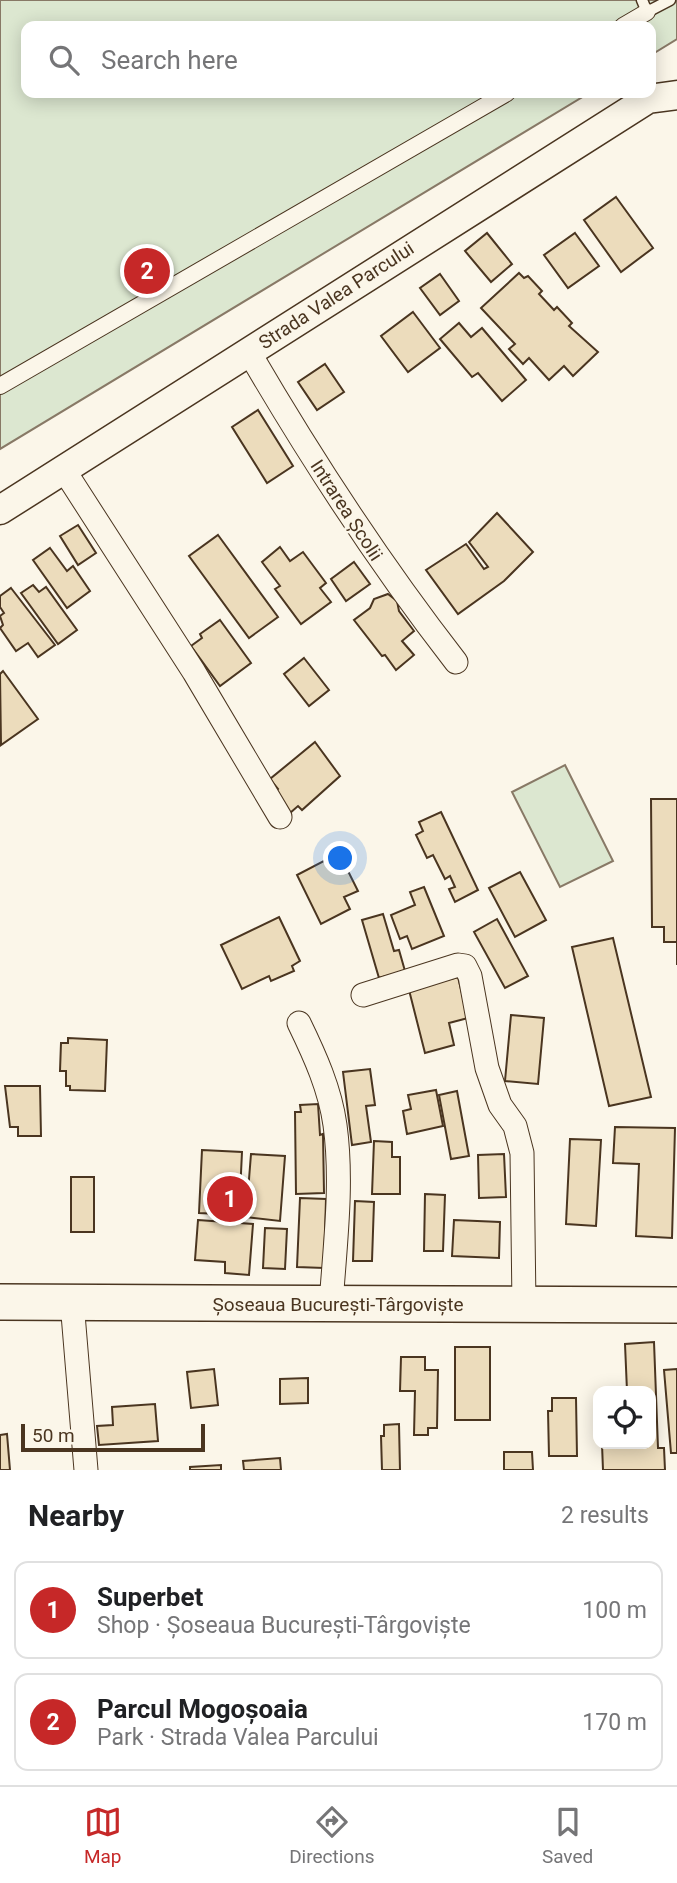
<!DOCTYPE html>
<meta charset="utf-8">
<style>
body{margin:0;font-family:Roboto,sans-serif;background:#f2f2f2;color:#202124}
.controls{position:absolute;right:21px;bottom:21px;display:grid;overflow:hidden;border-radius:14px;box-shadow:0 4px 18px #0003}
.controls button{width:63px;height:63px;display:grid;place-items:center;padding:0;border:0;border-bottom:2px solid #e0e0e0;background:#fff;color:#202124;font:35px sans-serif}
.scale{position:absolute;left:21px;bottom:18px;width:184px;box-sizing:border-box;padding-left:7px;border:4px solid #4a3520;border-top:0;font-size:19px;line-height:24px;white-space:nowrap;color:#4a3520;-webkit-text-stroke:5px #fbf6e9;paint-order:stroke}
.you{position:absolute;left:341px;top:859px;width:24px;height:24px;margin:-18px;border:5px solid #fff;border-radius:50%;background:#1a73e8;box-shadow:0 0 0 10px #1a73e833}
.badge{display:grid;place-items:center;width:46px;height:46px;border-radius:50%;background:#c62828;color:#fff;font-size:23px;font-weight:700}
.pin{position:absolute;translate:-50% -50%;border:4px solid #fff;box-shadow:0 2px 7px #0006}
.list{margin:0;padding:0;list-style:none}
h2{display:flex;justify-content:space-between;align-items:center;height:91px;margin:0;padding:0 28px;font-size:30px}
h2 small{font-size:23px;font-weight:400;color:#757577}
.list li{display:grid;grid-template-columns:46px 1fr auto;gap:21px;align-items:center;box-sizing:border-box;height:98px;margin:0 14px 14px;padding:0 14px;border:2px solid #e0e0e0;border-radius:14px}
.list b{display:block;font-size:26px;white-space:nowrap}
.list p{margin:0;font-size:23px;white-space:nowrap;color:#757577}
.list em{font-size:23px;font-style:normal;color:#757577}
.icon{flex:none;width:38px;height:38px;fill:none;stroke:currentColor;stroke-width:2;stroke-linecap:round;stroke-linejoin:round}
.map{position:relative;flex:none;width:677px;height:1470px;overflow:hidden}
.search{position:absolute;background:#fff;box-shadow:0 4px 18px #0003;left:21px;right:21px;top:21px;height:77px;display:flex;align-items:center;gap:18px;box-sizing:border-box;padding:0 24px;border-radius:14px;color:#757577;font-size:26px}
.sheet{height:315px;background:#fff}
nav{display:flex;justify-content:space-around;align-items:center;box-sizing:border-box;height:98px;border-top:2px solid #e0e0e0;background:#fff;font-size:19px;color:#757577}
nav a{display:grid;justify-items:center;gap:4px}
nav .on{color:#c62828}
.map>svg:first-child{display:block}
</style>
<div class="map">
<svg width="677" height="1470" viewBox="0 0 677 1470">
<rect width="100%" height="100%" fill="#fbf6e9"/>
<g fill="#dce7d0" stroke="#887966" stroke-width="2">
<path d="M0 0H677V39L651 55V26H26V93H589L0 449Z"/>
<path d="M565 765 613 861 560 887 512 792Z"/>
</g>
<g fill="#ecdcbc" stroke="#4a3520" stroke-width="2">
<path d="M616 197 653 248 621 272 584 220Z"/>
<path d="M487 233 512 264 491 282 465 251Z"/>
<path d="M575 233 599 266 568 288 544 255Z"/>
<path d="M519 273 524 278 528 276 542 291 539 294 554 310 557 307 572 323 569 326 598 352 573 376 564 366 549 380 529 358 523 364 509 349 515 344 481 308Z"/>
<path d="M440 274 459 301 440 315 420 288Z"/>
<path d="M413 312 440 348 408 372 381 336Z"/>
<path d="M459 323 471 337 482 328 526 380 502 401 478 373 472 377 440 339Z"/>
<path d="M325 364 344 392 317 410 298 382Z"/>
<path d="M258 410 293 466 267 483 232 427Z"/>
<path d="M497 513 533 552 504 581 458 614 426 570 466 544 484 569 488 567 469 542Z"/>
<path d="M78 525 96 553 78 565 60 536Z"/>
<path d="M218 535 278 617 249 638 189 556Z"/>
<path d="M280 547 290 561 303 552 326 583 320 588 331 602 301 624 275 589 280 586 262 562Z"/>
<path d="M50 548 67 571 73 566 90 591 67 608 33 560Z"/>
<path d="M354 562 370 584 346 601 331 579Z"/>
<path d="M33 585 39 592 46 587 77 630 58 644 21 593Z"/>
<path d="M11 588 55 645 38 657 28 643 16 651 0 628 3 625 0 616 4 613 0 607V596Z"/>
<path d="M388 594 397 601 399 611 414 631 402 641 414 655 396 670 385 655 382 656 354 620 370 608 374 599Z"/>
<path d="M220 620 251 663 220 686 191 646 202 638 200 634Z"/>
<path d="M304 658 329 690 309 706 284 674Z"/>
<path d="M3 671 38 719 1 745 0 674Z"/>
<path d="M315 742 340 776 302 810 298 806 290 813 274 793 278 789 270 779Z"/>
<path d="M651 799H677V965V942H664V927H652Z"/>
<path d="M441 812 478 890 455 902 449 889 455 887 450 876 445 879 433 855 427 858 416 835 423 831 419 822Z"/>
<path d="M339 853 358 891 344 897 350 909 321 924 297 875Z"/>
<path d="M520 872 546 920 515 937 489 888Z"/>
<path d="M424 887 444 936 412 949 407 936 400 939 391 915 415 905 410 892Z"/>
<path d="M383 914 394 951 399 950 405 971 379 978 362 920Z"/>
<path d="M279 917 300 961 292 966 294 971 271 981 269 976 242 989 221 945Z"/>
<path d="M497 919 528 976 505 988 474 932Z"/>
<path d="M613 938 651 1097 609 1106 572 947Z"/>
<path d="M458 977 468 1018 449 1023 454 1045 425 1053 409 990Z"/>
<path d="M511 1015 544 1018 538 1084 505 1081Z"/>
<path d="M68 1038 107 1040 105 1091 70 1090V1086H66V1071H60L61 1043H68Z"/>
<path d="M370 1069 375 1105 366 1106 371 1142 352 1145 343 1072Z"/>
<path d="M5 1086H40L41 1136H18V1127H10Z"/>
<path d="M436 1090 443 1126 407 1134 403 1111 411 1109 408 1095Z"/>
<path d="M457 1091 469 1156 451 1159 439 1095Z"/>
<path d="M318 1104 320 1135 323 1134 324 1193 296 1194 295 1112H301L300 1105Z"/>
<path d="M615 1127 675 1128 672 1238 636 1236 639 1164 613 1163Z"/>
<path d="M570 1139 601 1140 596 1226 566 1224Z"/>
<path d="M374 1141 392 1142V1157H400V1194H372Z"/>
<path d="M202 1150 242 1152 239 1215 199 1213Z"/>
<path d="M251 1154 285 1156 280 1221 246 1217Z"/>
<path d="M504 1154 506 1197 479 1198 478 1155Z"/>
<rect x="71" y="1177" width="23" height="55"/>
<path d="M425 1194 445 1195 443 1251H424Z"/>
<path d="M300 1198 326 1199 324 1268 297 1267Z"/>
<path d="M355 1201 374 1202 372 1261H353Z"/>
<path d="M198 1220 253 1224 249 1275 225 1273V1262L195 1260Z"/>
<path d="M454 1220 500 1222 499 1258 452 1256Z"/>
<path d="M265 1228 287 1229 285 1269 263 1268Z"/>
<path d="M654 1342 658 1448H664L665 1470H603L602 1444H651V1391H627L625 1344Z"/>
<rect x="455" y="1347" width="35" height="73"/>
<path d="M401 1357H425V1370H438L437 1428H428V1435H414L415 1391H400Z"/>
<path d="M214 1369 218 1405 191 1408 187 1372Z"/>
<path d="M677 1369V1453H671L664 1370Z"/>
<path d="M308 1378V1403L280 1404V1379Z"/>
<path d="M552 1398H576L577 1456H549L548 1411H552Z"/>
<path d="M155 1404 158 1441 99 1445 97 1426 113 1425 112 1407Z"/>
<path d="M399 1424 400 1470H382L381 1436H384V1425Z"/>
<path d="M7 1434 10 1470H0V1435Z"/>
<path d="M504 1452H532L533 1470H504Z"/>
<path d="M280 1458 281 1470H244L243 1461Z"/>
<path d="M221 1465V1470H190V1467Z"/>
</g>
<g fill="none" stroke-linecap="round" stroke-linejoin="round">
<defs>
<path id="service" d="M642 0 647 12 670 0"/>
<g id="pedestrian">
<path d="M623 26 647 12"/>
<path d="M0 386 507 93"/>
</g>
<g id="minor">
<path d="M249 352C312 460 379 563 456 662"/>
<path d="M64 470 194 672 280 817"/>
<path d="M363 995 458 965 465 966 470 976 487 1068 500 1105 515 1126 522 1153 524 1305"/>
<path d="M299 1023C315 1056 330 1089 335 1125 343 1183 335 1245 331 1304"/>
<path d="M72 1302 86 1470"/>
</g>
<path id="tertiary" d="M0 510 648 99 677 95"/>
<path id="primary" d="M0 1302 677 1305"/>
</defs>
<use href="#service" stroke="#4a3520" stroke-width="13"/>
<use href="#pedestrian" stroke="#4a3520" stroke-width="18"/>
<use href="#minor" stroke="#4a3520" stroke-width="25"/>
<use href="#tertiary" stroke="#4a3520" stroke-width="31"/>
<use href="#primary" stroke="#4a3520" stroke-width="38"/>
<use href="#service" stroke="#fbf6e9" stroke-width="10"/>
<use href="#pedestrian" stroke="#fbf6e9" stroke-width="16"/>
<use href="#minor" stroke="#fbf6e9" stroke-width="23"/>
<use href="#tertiary" stroke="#fbf6e9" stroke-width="28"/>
<use href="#primary" stroke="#fbf6e9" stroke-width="35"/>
</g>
<g text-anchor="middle" stroke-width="5" stroke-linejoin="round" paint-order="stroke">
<g font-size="19" fill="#4a3520" stroke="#fbf6e9">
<text transform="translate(336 295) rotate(-33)" y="7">Strada Valea Parcului</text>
<text transform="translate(347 510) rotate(57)" y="7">Intrarea Școlii</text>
<text x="338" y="1311">Șoseaua București-Târgoviște</text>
</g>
</g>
</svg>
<div class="controls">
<button><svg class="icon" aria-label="locate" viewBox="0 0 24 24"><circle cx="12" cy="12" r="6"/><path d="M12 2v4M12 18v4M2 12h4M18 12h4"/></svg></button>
</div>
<div class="scale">50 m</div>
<div class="you"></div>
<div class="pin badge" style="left:230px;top:1199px">1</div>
<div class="pin badge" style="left:147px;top:271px">2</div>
<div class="search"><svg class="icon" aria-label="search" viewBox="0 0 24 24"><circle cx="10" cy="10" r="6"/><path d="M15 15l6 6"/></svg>Search here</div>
</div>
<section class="sheet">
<h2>Nearby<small>2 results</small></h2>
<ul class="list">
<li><span class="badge">1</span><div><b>Superbet</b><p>Shop · Șoseaua București-Târgoviște</p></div><em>100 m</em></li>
<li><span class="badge">2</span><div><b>Parcul Mogoșoaia</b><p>Park · Strada Valea Parcului</p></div><em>170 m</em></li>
</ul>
</section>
<nav>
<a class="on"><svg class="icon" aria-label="map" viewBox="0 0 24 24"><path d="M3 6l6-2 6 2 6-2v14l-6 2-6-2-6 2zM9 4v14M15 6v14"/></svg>Map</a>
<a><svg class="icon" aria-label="directions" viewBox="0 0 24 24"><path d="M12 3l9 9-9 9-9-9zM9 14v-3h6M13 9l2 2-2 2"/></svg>Directions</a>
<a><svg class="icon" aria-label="saved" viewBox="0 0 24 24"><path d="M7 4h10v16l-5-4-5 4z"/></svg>Saved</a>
</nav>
